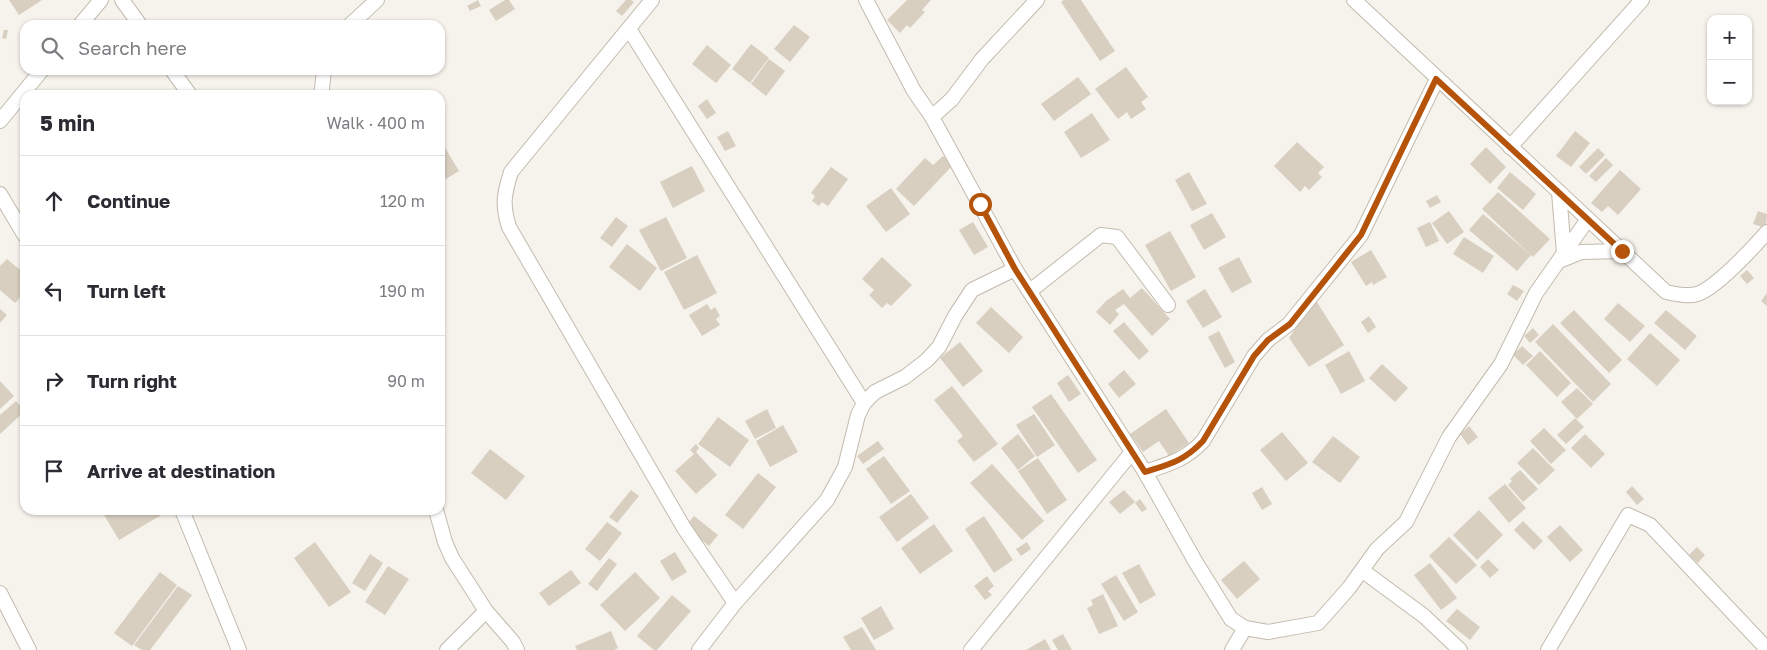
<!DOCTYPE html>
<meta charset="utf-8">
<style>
body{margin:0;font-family:"Golos Text",sans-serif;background:#f7f7f7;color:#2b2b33}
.controls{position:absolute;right:15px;top:15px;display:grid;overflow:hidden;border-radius:10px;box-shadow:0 1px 4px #0004}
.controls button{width:45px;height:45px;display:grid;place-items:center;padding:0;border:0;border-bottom:1px solid #e1e1e2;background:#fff;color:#2b2b33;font:25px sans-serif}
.stop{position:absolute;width:15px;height:15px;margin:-11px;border:4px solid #b45309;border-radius:50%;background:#fff}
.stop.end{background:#b45309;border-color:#fff;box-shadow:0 1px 5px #0008}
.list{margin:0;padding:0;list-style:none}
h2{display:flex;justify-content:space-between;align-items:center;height:65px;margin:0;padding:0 20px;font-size:21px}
h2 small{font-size:16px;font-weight:400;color:#7c7c81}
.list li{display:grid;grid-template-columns:32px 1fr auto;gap:15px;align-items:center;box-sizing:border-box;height:90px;padding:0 20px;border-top:1px solid #e1e1e2}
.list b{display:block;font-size:19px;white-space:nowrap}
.list em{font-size:16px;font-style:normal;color:#7c7c81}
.icon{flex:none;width:28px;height:28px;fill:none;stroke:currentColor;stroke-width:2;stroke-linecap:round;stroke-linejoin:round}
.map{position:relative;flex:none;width:1767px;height:650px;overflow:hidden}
.search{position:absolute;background:#fff;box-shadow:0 1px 4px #0004;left:20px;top:20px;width:425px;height:55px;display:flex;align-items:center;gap:12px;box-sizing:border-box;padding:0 18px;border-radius:15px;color:#7c7c81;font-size:19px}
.panel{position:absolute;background:#fff;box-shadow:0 1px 4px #0004;left:20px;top:90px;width:425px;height:425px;border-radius:15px}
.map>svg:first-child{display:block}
</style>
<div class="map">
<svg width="1767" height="650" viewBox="0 0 1767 650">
<rect width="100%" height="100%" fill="#f6f3ec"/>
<g fill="#d8cfc1">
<path d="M9 0H42L19 15Z"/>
<path d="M478 0 481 6 470 11 467 6Z"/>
<path d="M505 0H509L515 9 496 21 489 10Z"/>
<path d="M626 0H631L634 2 622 16 616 11Z"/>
<path d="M907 0H931L922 10 925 12 910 28 907 25 900 33 887 20Z"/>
<path d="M1064 0H1081L1115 51 1100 61 1061 2Z"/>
<path d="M794 25 810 37 790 62 774 49Z"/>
<path d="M4 30H8L6 39 2 38Z"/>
<path d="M751 44 769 58 750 83 732 69Z"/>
<path d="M707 45 731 65 716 83 692 64Z"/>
<path d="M769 59 785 71 766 96 751 84Z"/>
<path d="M1126 67 1148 97 1141 102 1146 109 1131 119 1127 112 1118 119 1095 89Z"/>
<path d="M1078 77 1091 94 1054 121 1041 104Z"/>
<path d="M707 99 716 113 707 119 698 106Z"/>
<path d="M1092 113 1110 140 1081 158 1064 132Z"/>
<path d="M728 131 736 146 725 151 717 137Z"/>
<path d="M1575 131 1590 143 1571 167 1556 156Z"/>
<path d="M440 139 459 171 446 179 442 172 440 173Z"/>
<path d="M1297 142 1324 167 1318 173 1322 177 1309 190 1305 186 1300 192 1274 166Z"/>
<path d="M1486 147 1506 167 1490 184 1470 164Z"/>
<path d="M1598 148 1605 155 1586 174 1579 167Z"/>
<path d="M943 156 953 165 914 206 896 189 925 158 933 165Z"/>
<path d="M1606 158 1613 165 1596 182 1589 176Z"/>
<path d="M692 166 705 191 673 208 660 182Z"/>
<path d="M831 167 848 179 828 206 822 202 819 206 812 201 815 196 811 193Z"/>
<path d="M1620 170 1641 189 1618 215 1608 206 1602 212 1591 203Z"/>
<path d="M1189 172 1207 204 1192 211 1175 180Z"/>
<path d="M1510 172 1536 194 1523 210 1497 188Z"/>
<path d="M891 188 910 214 886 232 866 206Z"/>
<path d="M1498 192 1550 239 1533 257 1482 209Z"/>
<path d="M1437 195 1441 202 1430 208 1426 201Z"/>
<path d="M1449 211 1464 232 1447 244 1432 223Z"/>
<path d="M1758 211 1767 214 1766 228 1753 224Z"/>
<path d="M1212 213 1226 237 1204 250 1190 225Z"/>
<path d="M1483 214 1531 255 1517 271 1469 230Z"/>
<path d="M616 217 628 226 612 247 600 238Z"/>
<path d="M666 217 687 258 661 271 639 230Z"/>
<path d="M973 222 988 247 974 255 959 230Z"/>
<path d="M1430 222 1439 241 1426 247 1417 228Z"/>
<path d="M1170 231 1196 277 1171 291 1145 245Z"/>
<path d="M1464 237 1494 256 1483 273 1453 254Z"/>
<path d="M627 244 657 268 640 291 609 267Z"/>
<path d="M1371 250 1387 277 1373 285 1372 282 1366 286 1351 262Z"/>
<path d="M697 255 717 293 684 310 664 272Z"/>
<path d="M882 257 912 285 891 306 887 303 882 308 869 295 874 290 862 279Z"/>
<path d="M1239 257 1252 282 1232 293 1218 268Z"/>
<path d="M7 259 25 274V292L15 303 0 290V266Z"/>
<path d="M1747 270 1754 278 1747 284 1740 276Z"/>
<path d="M1513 285 1524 291 1517 301 1507 294Z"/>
<path d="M1142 288 1170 319 1152 336 1124 304 1115 310 1119 314 1110 325 1096 312 1106 301 1123 289 1130 298Z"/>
<path d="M1205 289 1222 317 1203 328 1186 301Z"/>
<path d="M1767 293V306L1761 301Z"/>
<path d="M1315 299 1344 345 1309 367 1289 338Z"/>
<path d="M1618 303 1645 326 1630 342 1604 319Z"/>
<path d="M707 304 711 310 715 307 720 316 716 319 720 325 702 336 689 315Z"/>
<path d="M991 307 1023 337 1009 353 976 323Z"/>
<path d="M0 309 7 315 0 323Z"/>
<path d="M1574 310 1622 360 1609 373 1560 323Z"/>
<path d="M1666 310 1697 336 1685 350 1654 323Z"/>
<path d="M1369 316 1376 327 1368 333 1361 322Z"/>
<path d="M1124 322 1149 351 1139 360 1113 331Z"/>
<path d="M1553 324 1611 384 1593 402 1535 342Z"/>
<path d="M1533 328 1539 335 1530 343 1524 336Z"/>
<path d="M1219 331 1235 362 1225 368 1208 337Z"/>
<path d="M1650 333 1680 360 1657 386 1627 359Z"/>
<path d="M960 342 983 371 963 387 940 358Z"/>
<path d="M1522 346 1533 356 1523 365 1513 355Z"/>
<path d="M1349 351 1365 381 1341 394 1325 365Z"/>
<path d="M1540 351 1571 383 1557 397 1526 365Z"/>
<path d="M1382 364 1408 388 1395 402 1369 378Z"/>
<path d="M1124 370 1136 384 1119 398 1108 384Z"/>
<path d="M1068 375 1081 394 1069 402 1057 383Z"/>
<path d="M0 381 14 396 0 409Z"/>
<path d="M952 386 998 444 974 462 957 441 963 436 934 400Z"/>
<path d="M1577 388 1593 404 1577 419 1561 402Z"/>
<path d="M1051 394 1097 460 1078 473 1032 407Z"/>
<path d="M16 401 25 411 0 434V415Z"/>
<path d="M767 409 776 428 755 439 745 421Z"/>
<path d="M1166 409 1189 443 1169 456 1159 441 1143 452 1130 434Z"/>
<path d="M1034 414 1055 445 1037 457 1016 425Z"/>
<path d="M718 417 749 440 730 467 698 444Z"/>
<path d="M1575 418 1584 427 1566 444 1557 435Z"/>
<path d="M783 425 798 452 770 467 756 441Z"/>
<path d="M1469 426 1478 437 1468 445 1460 434Z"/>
<path d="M1544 428 1566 450 1551 464 1530 441Z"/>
<path d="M1282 432 1308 463 1286 481 1260 450Z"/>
<path d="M1018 434 1035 456 1018 470 1001 448Z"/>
<path d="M1585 434 1605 454 1591 468 1571 448Z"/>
<path d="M1333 436 1360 457 1340 483 1312 462Z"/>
<path d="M878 441 884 449 863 464 857 456Z"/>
<path d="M696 444 699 448 696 452 717 475 696 494 675 471 694 454 690 450Z"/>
<path d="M1533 448 1555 470 1539 485 1517 463Z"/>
<path d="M490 449 525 476 506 500 471 473Z"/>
<path d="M884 456 910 491 891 504 866 469Z"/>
<path d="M1038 458 1067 500 1047 514 1018 471Z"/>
<path d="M992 464 1044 521 1022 540 970 483Z"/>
<path d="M1520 470 1538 489 1523 502 1508 485 1512 481 1510 479Z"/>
<path d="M758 473 776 487 743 529 725 515Z"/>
<path d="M1505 484 1526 508 1509 523 1488 498Z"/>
<path d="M1632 486 1644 499 1637 505 1626 492Z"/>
<path d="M1262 487 1272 504 1262 510 1252 493Z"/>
<path d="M631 490 639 496 617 523 609 517Z"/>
<path d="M1124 490 1135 502 1120 514 1109 502Z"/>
<path d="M911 494 929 518 897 542 879 517Z"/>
<path d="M1140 499 1147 509 1142 512 1135 503Z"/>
<path d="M101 510H161L163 514 119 540Z"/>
<path d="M1479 510 1503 535 1477 560 1453 535Z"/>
<path d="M694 516 718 535 709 546 685 527Z"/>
<path d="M984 516 1013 560 994 573 965 529Z"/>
<path d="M1523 521 1543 541 1534 550 1514 530Z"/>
<path d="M607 522 622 533 600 561 585 549Z"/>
<path d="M934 524 953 551 920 574 901 548Z"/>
<path d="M1560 525 1583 550 1570 562 1547 537Z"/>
<path d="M1449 537 1477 565 1456 584 1429 556Z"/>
<path d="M315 542 351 592 329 607 294 558Z"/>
<path d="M1027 542 1031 549 1021 556 1016 549Z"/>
<path d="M1697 547 1705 555 1698 563 1689 555Z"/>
<path d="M675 552 687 572 672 581 660 561Z"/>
<path d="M370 554 383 563 365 591 352 583Z"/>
<path d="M609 558 617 564 597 591 588 584Z"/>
<path d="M1488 559 1499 570 1490 578 1480 567Z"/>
<path d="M1244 561 1260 579 1237 599 1221 580Z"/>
<path d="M1430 563 1457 598 1441 610 1414 575Z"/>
<path d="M1139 564 1156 595 1140 604 1122 573Z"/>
<path d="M388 566 409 579 385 615 365 602Z"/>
<path d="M571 570 581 583 549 606 539 593Z"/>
<path d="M160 572 177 585 132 646 114 633Z"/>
<path d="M635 572 660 598 625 631 600 605Z"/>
<path d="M1116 575 1138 612 1124 621 1101 584Z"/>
<path d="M987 576 994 586 988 591 992 595 985 600 974 586Z"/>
<path d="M178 586 192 595 150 650H142L134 645Z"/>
<path d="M1103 594 1118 626 1099 634 1087 608 1093 605 1091 600Z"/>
<path d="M672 595 691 611 657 650H654L637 636Z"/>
<path d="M881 606 894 629 874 640 861 618Z"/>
<path d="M1457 609 1480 627 1470 640 1446 621Z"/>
<path d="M862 627 876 650H851L843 637Z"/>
<path d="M611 631 618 648 614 650H577L575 646Z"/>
<path d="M1063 634 1072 650H1058L1052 640Z"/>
<path d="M1045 639 1051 650H1026Z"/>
</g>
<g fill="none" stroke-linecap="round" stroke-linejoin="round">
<defs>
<g id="minor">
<path d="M122 0 140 25"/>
<path d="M652 0 511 172C504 194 502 205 509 227L684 528 735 603"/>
<path d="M866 0 914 91 932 117 1015 269 1145 472 1195 561 1231 619 1245 628 1268 632 1318 623 1349 588 1377 549 1406 522 1449 437 1501 364 1536 293 1588 219"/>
<path d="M1354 0 1666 292C1676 294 1687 297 1697 294 1715 289 1753 248 1767 232"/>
<path d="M80 25 101 0"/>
<path d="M350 25 377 0"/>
<path d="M629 29 864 403"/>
<path d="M172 70 190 95"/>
<path d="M320 95 322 89 324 70"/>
<path d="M932 117 952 99 982 59 1037 0"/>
<path d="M0 121 42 70"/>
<path d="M1510 147 1642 0"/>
<path d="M1559 192 1564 253"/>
<path d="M0 194 25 236"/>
<path d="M1559 261 1581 252 1622 251"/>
<path d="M1030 291 1101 235 1117 237 1168 305"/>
<path d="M1145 472C1169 464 1185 460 1203 441L1254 356 1268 340 1289 324 1361 235 1437 79"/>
<path d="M182 510 239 650"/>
<path d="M436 510 445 542 452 558 486 611 513 642 517 650"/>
<path d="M1363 571 1424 616 1460 650"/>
<path d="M0 593 29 650"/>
<path d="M447 650 486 611"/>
<path d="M699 650 735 603 827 500 845 467 858 415 864 403 875 392 905 377 927 360 939 347 955 316 972 290 1015 269"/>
<path d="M971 650 1132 452"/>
<path d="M1232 650 1245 628"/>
<path d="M1548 650 1628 515 1650 525 1767 649"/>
</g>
</defs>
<use href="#minor" stroke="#c2bbae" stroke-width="16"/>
<use href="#minor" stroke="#fff" stroke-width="14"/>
</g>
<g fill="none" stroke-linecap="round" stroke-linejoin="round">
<path stroke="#b45309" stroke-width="6" d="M980 204 1015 269 1145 472C1170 464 1184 461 1203 441L1254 356 1268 340 1290 324 1361 235 1436 79 1622 251"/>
</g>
</svg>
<div class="controls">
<button>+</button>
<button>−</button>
</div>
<div class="stop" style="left:980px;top:204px"></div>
<div class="stop end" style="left:1622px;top:251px"></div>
<div class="search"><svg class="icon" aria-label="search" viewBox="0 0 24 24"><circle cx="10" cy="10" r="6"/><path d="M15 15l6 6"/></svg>Search here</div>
<section class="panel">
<h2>5 min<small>Walk · 400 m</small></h2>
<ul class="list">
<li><svg class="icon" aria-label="ahead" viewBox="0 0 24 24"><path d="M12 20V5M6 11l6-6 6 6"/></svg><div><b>Continue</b></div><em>120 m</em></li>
<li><svg class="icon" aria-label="left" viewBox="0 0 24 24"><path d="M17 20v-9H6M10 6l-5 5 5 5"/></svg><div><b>Turn left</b></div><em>190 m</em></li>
<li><svg class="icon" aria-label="right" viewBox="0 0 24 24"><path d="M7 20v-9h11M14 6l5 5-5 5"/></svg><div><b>Turn right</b></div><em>90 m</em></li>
<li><svg class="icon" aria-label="arrive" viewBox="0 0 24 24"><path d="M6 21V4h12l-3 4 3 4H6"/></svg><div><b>Arrive at destination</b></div></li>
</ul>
</section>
</div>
